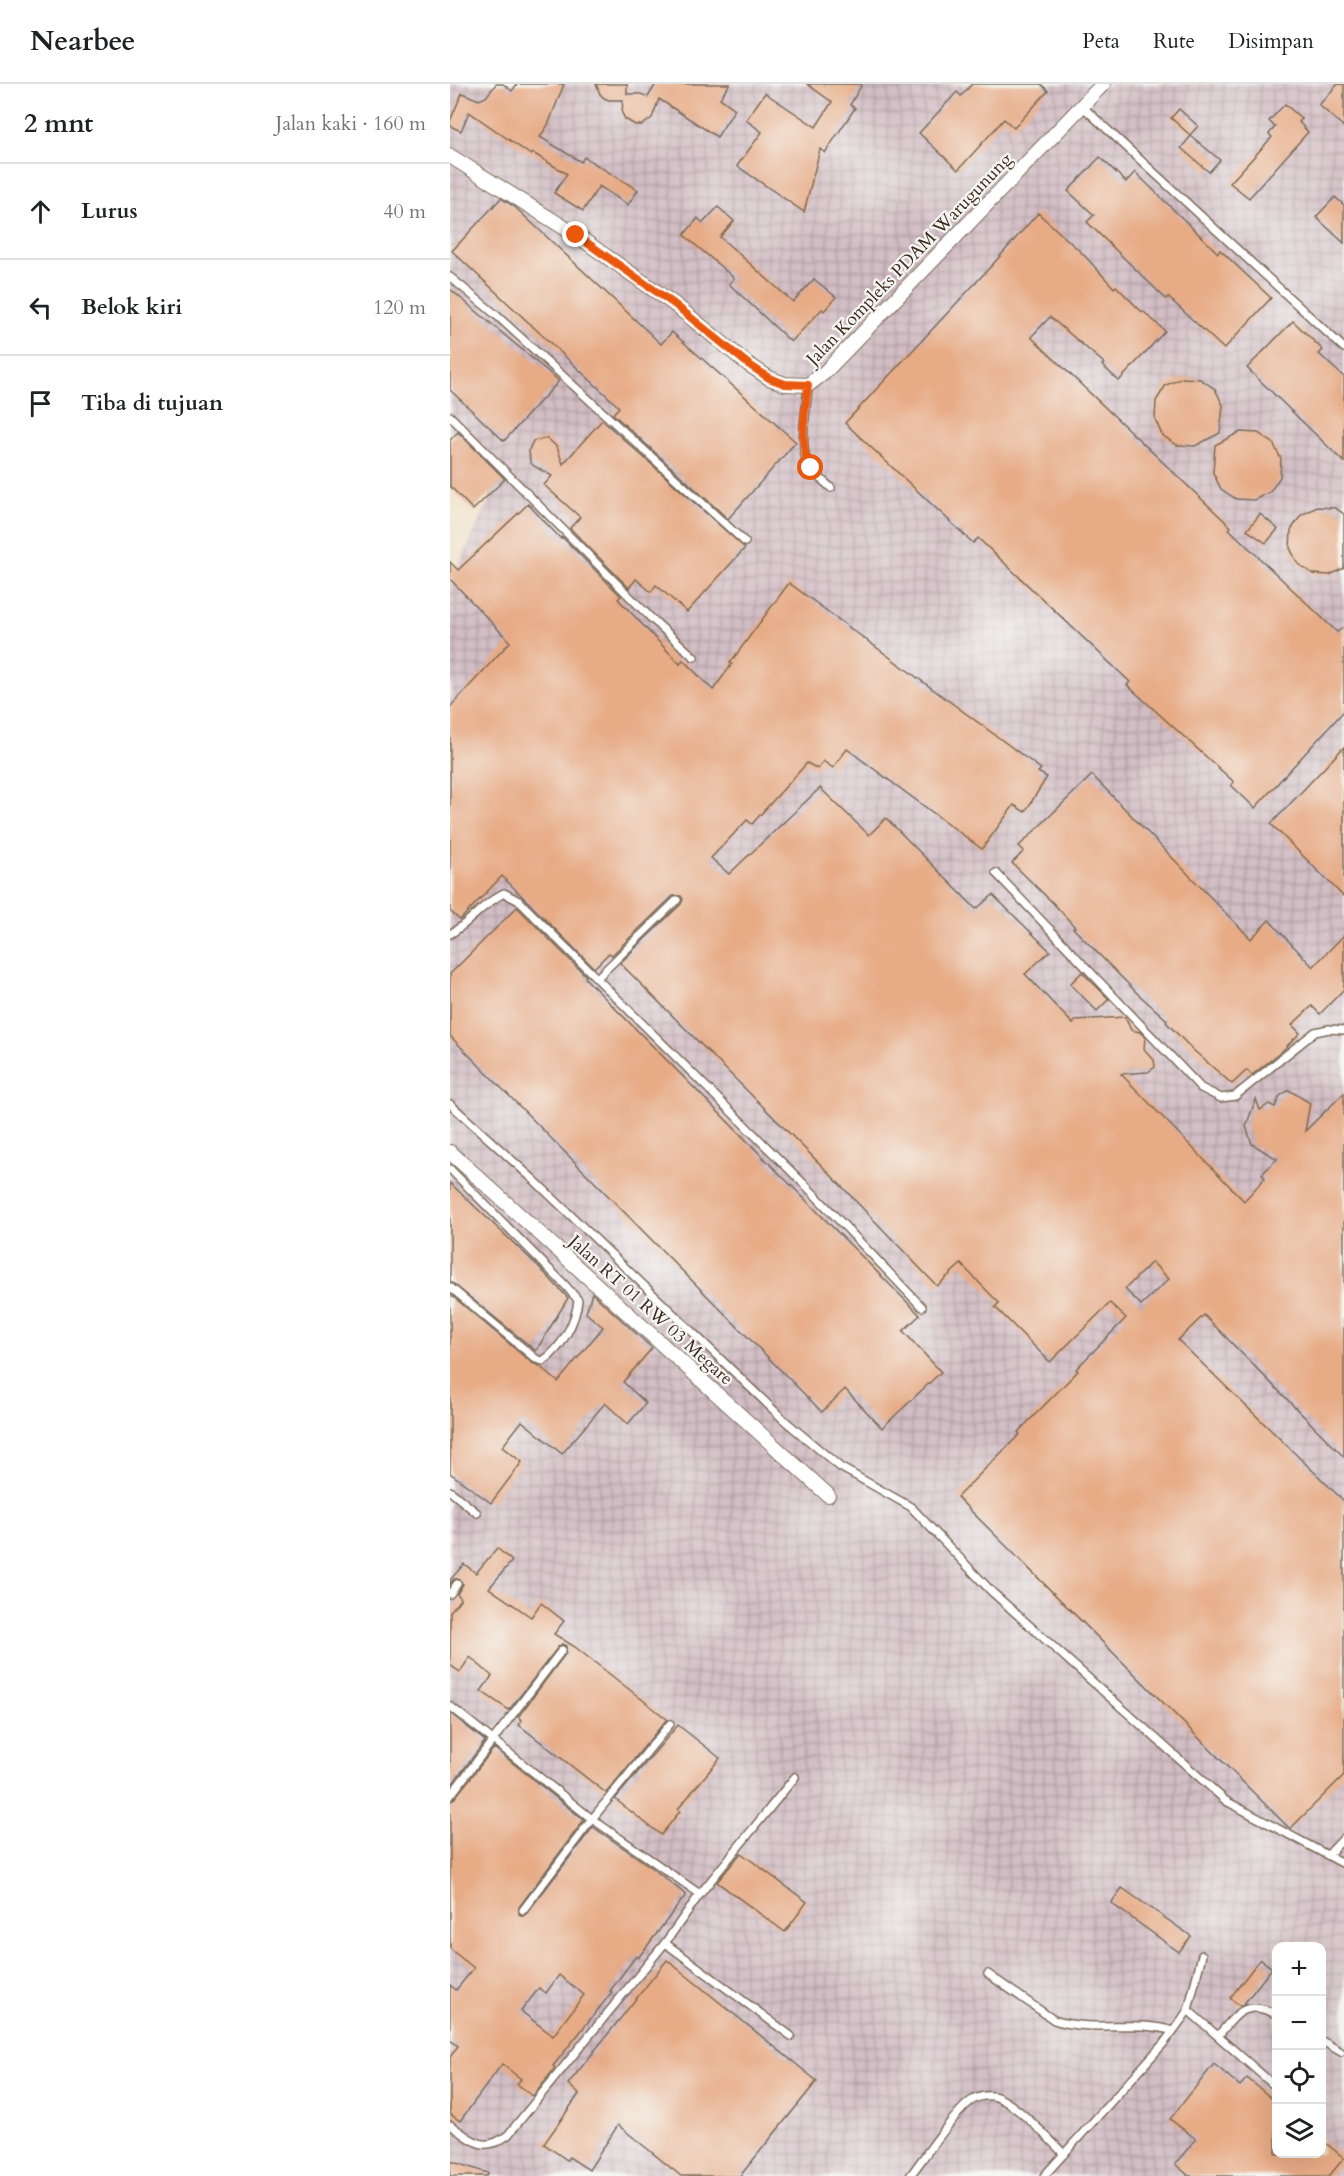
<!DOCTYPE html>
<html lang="id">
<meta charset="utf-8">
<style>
body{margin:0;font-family:Cardo,serif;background:#f2f2f2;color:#202124}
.controls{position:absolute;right:18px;bottom:18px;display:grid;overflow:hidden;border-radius:12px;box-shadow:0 6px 24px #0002}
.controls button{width:54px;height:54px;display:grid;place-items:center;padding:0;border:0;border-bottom:2px solid #e0e0e0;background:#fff;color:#202124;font:30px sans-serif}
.stop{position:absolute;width:18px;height:18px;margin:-14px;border:4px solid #ea580c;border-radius:50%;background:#fff}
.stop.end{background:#ea580c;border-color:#fff;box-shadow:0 2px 6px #0008}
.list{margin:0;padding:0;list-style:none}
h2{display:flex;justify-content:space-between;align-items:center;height:78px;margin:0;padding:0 24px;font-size:26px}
h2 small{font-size:20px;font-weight:400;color:#757577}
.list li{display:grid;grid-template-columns:39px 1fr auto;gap:18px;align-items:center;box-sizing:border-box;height:96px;padding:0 24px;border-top:2px solid #e0e0e0}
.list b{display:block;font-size:22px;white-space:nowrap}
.list em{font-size:20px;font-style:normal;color:#757577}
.icon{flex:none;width:33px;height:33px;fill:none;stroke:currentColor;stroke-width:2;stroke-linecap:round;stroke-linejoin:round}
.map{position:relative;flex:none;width:894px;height:2092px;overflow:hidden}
header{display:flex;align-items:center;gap:36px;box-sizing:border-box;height:84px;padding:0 30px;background:#fff;border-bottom:2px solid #e0e0e0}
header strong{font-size:28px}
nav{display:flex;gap:33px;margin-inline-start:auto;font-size:21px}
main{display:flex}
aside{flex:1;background:#fff}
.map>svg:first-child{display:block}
</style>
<header>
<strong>Nearbee</strong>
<nav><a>Peta</a><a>Rute</a><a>Disimpan</a></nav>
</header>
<main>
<aside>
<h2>2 mnt<small>Jalan kaki · 160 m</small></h2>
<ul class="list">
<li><svg class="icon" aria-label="ahead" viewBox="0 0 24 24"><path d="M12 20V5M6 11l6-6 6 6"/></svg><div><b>Lurus</b></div><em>40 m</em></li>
<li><svg class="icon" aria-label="left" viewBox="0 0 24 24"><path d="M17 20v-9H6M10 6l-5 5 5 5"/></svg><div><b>Belok kiri</b></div><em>120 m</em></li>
<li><svg class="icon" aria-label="arrive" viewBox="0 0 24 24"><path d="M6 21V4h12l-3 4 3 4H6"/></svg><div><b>Tiba di tujuan</b></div></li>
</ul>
</aside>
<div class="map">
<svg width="894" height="2092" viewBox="0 0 894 2092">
<defs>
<pattern id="industrial-grid" width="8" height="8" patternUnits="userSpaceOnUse" patternTransform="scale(1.5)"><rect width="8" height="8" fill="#d2bdc5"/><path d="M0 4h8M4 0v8" fill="none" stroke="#ac9a9f"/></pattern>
</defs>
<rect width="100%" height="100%" fill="#f6f6f2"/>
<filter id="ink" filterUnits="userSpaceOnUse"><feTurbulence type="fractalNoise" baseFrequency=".0167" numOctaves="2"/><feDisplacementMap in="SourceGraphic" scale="12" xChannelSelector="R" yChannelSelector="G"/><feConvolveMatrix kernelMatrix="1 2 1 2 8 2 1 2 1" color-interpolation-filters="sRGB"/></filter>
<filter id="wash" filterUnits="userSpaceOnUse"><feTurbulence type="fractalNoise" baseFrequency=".008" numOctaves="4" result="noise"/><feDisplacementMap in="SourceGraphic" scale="24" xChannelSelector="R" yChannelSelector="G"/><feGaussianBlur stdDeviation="1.35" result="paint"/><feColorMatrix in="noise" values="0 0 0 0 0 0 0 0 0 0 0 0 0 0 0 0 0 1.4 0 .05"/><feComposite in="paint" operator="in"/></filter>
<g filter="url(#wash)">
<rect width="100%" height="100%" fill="#f1e0c3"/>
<path fill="url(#industrial-grid)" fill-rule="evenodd" d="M0 0H894V2092H0V501L48 396 0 347ZM826 1862H872V2070H826Z"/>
<g id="blocks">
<g fill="#e7ab86" fill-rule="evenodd">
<path d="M46 0H53L62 7 67 0H114L98 41 90 53 131 78 134 73 188 106 178 121 149 102 133 127 104 109 117 90 83 69 81 71 19 28 11 47 0 42V37L12 9 29 16 36 13Z"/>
<path d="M146 0H177V10H191L198 13 206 0H280L270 14 285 25 267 53 209 15 202 34 192 41H185L175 35 172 29 173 16H159L154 14 150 10Z"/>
<path d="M357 0H412L400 21 405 24 375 69 370 65 354 128 287 82 312 48 296 36 315 9 366 43 382 18Z"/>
<path d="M522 0H591L598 7 564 44 554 35 508 86 469 49 507 8 511 12Z"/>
<path d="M888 0H894V43L869 21Z"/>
<path d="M835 20 852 35 849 38 858 48 799 114 780 99 822 53 819 50 825 43 819 37Z"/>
<path d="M729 25 748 42 740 51 721 34Z"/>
<path d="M741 52 770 76 759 88 731 64Z"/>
<path d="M650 73 676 98 685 88 768 169 770 166 821 214 774 265 718 213 716 215 637 138 644 131 618 107Z"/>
<path d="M885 113 894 121V159L866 133Z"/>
<path d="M51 114 66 124 211 260 222 248 346 358 278 435 163 330 169 323 2 167Z"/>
<path d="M268 123 284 137 270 153 343 218 364 195 386 213 374 227 372 225 341 258 279 200 284 194 234 151 248 134 253 139Z"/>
<path d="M588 129 633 170 664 204 666 202 692 228 693 227 715 247 669 297 652 281 654 279 600 233 581 253 781 443 779 445 887 548 894 543V627L805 724 781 701 784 698 677 601 680 598 528 454 523 459 395 339 544 179Z"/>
<path d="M0 205 109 297 54 357 0 306Z"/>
<path d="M843 237 873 266 869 270 894 293V378L797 284Z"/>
<path d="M732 294 750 295 765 305 773 321 770 349 745 362 727 361 712 351 705 335 706 317 716 301Z"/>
<path d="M152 336 295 464 237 528 206 501 201 508 186 495 179 504 120 444 130 433 94 401 102 392 84 382 80 378 79 366 83 357 92 355H98L107 363 113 380Z"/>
<path d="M8 348 55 395 23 426 0 402V356Z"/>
<path d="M790 348 808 349 823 359 831 375 830 393 820 408 804 416 786 415 771 405 763 389 765 361Z"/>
<path d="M78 420 111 455 112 453 171 512 168 515 230 580 233 576 263 606 282 580 280 579 339 499 591 685 588 688 597 693 575 728 564 721 532 765 397 665 383 684 373 677 368 685 357 679 302 740 297 736 261 774 279 790 370 704 419 751 436 734 526 825 543 811 600 867 575 890 623 940 626 936 675 933 681 946 690 948 695 953 694 965 704 976 705 983 698 988 671 990 794 1117 815 1094 812 1090 827 1075 802 1060 796 1042 806 1015 810 1026 819 1020 825 1023 830 1012 839 1006 860 1019 855 1047 894 1009V1373L754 1231 728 1256 894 1417V1691L840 1745 507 1413 570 1350 568 1348 628 1287 626 1285 676 1234 660 1219 600 1278 545 1223 549 1219 511 1180 487 1202 377 1087 170 879 231 820 233 815 231 812H223L162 871 159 869 144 884 52 792 10 836 0 827V623L60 558 0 495V478L8 486ZM702 1178 719 1195 691 1221 675 1205Z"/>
<path d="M867 423 885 424 894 430V484L880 491 863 490 848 480 840 464 841 446 851 431Z"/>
<path d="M810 430 828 445 816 459 797 446Z"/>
<path d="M894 663V813L821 740Z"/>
<path d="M642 691 801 855 819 836 863 883 894 851V905L870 930 862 922 842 941 850 949 831 968 802 991 797 986 782 1000 742 965 716 938 717 936 688 910 623 844 625 843 604 820 562 779 574 767 569 762Z"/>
<path d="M67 823 136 892 135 894 470 1231 453 1247 491 1288 432 1344 395 1305 372 1328 0 952V890Z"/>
<path d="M632 888 659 915 647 927 620 900Z"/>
<path d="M0 1099 88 1182 118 1214 86 1267 0 1197Z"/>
<path d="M142 1209 202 1264 173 1298 196 1319 178 1340 155 1319 112 1370 72 1337 52 1363 72 1378 41 1419 0 1389V1210L82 1279 88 1281 108 1298 153 1243 136 1229Z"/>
<path d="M47 1464 62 1477 39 1504 81 1533 91 1519 114 1537 104 1550 125 1563 217 1635 156 1709 69 1641 72 1636 68 1633 116 1569V1562L112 1560 108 1563 59 1626 31 1607 42 1592 20 1573 10 1588 0 1581V1528L11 1514 7 1510 13 1500 8 1495H4L0 1500V1496L14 1480 26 1489Z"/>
<path d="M0 1629 35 1657 0 1703Z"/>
<path d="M228 1641 270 1674 228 1725 230 1727 211 1751 165 1715Z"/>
<path d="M44 1664 134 1736 69 1823V1830L73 1832 77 1829 143 1743 201 1783 236 1811 188 1874 186 1872 160 1907 162 1908 103 1982 105 1984 83 2012 67 2000 71 1995 52 1980 10 2037 0 2030V1973L8 1962 0 1956V1901L6 1906 24 1884 0 1865V1718L4 1715ZM109 1891 134 1911 103 1952 71 1927 89 1904 96 1909Z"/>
<path d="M291 1769 357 1818 335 1848 267 1798Z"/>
<path d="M672 1804 741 1852 729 1868 661 1819Z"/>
<path d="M810 1875 822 1884 793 1921 790 1922 780 1914Z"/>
<path d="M217 1876 367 1997 290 2092H231L168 2041 139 2086 119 2073 117 2076 94 2060 129 2010 118 2000Z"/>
<path d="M764 1980 790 2002 797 1994 826 2018V2070H872V2056L894 2074 879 2092H739L725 2080 746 2055 720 2035Z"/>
<path d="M0 2077 38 2089 37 2092H0Z"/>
</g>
</g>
</g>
<g filter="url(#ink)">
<use href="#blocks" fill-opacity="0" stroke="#7b6a58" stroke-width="1.5"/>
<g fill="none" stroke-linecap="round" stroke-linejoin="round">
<defs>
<g id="lane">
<path d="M633 23 894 264"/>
<path d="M0 193 45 230 295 458"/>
<path d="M358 301C357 325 350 353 356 376 359 387 373 396 381 404"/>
<path d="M0 332 201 534 244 573"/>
<path d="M546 789 751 1004 771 1014 785 1012 865 948 879 945 894 946"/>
<path d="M0 850C20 839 33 819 54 809L69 817 363 1109 472 1223"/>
<path d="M147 894 227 816"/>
<path d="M0 1020 84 1096 334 1336 390 1383 461 1423 542 1508 776 1717 894 1780"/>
<path d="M0 1085 115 1201 128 1216C126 1238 111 1265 93 1277L86 1275 0 1203"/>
<path d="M0 1407 27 1429"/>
<path d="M0 1510 7 1500"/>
<path d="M0 1622 142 1735 250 1810 215 1859 58 2051C33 2070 22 2056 0 2041"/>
<path d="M0 1712 112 1566"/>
<path d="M878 1771 894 1754"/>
<path d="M250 1810 345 1693"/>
<path d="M73 1826 142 1735 220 1640"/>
<path d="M215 1859 341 1952"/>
<path d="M538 1890 604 1936C642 1949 684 1935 723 1947"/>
<path d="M738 1926 826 2003"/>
<path d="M768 1952C787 1929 796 1915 826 1930"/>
<path d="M872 1957 891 1968"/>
<path d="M460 2092C473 2075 505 2028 521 2017 527 2013 536 2011 543 2012 563 2016 599 2055 614 2070"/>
<path d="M594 2092 714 1959 732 1935 738 1926 752 1871"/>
</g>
<g id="street">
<path d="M0 72 126 151 224 220 298 280 319 294 335 300 358 301 374 289 653 0"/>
<path d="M0 1068 378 1411"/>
</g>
</defs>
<use href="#lane" stroke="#7b6a58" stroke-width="10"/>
<use href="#street" stroke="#7b6a58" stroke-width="16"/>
<use href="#lane" stroke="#fff" stroke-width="7"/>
<use href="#street" stroke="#fff" stroke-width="14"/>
</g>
</g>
<g fill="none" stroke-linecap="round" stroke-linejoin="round" filter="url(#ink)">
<path stroke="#ea580c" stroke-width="8" d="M126 151 224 220 298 280 319 294 335 300 358 301C356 326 347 362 361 384"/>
</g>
<g text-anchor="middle" stroke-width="4.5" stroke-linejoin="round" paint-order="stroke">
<g font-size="18" fill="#3b2a1e" stroke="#f6f6f2">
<text transform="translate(459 175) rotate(-46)" y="6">Jalan Kompleks PDAM Warugunung</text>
<text transform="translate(201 1226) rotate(42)" y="6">Jalan RT 01 RW 03 Megare</text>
</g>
</g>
</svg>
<div class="controls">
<button>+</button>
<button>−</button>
<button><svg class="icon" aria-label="locate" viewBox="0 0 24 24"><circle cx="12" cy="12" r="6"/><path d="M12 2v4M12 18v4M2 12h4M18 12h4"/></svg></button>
<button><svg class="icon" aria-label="layers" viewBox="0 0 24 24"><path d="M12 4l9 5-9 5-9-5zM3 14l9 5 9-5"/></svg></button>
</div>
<div class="stop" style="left:361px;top:384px"></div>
<div class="stop end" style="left:126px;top:151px"></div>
</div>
</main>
